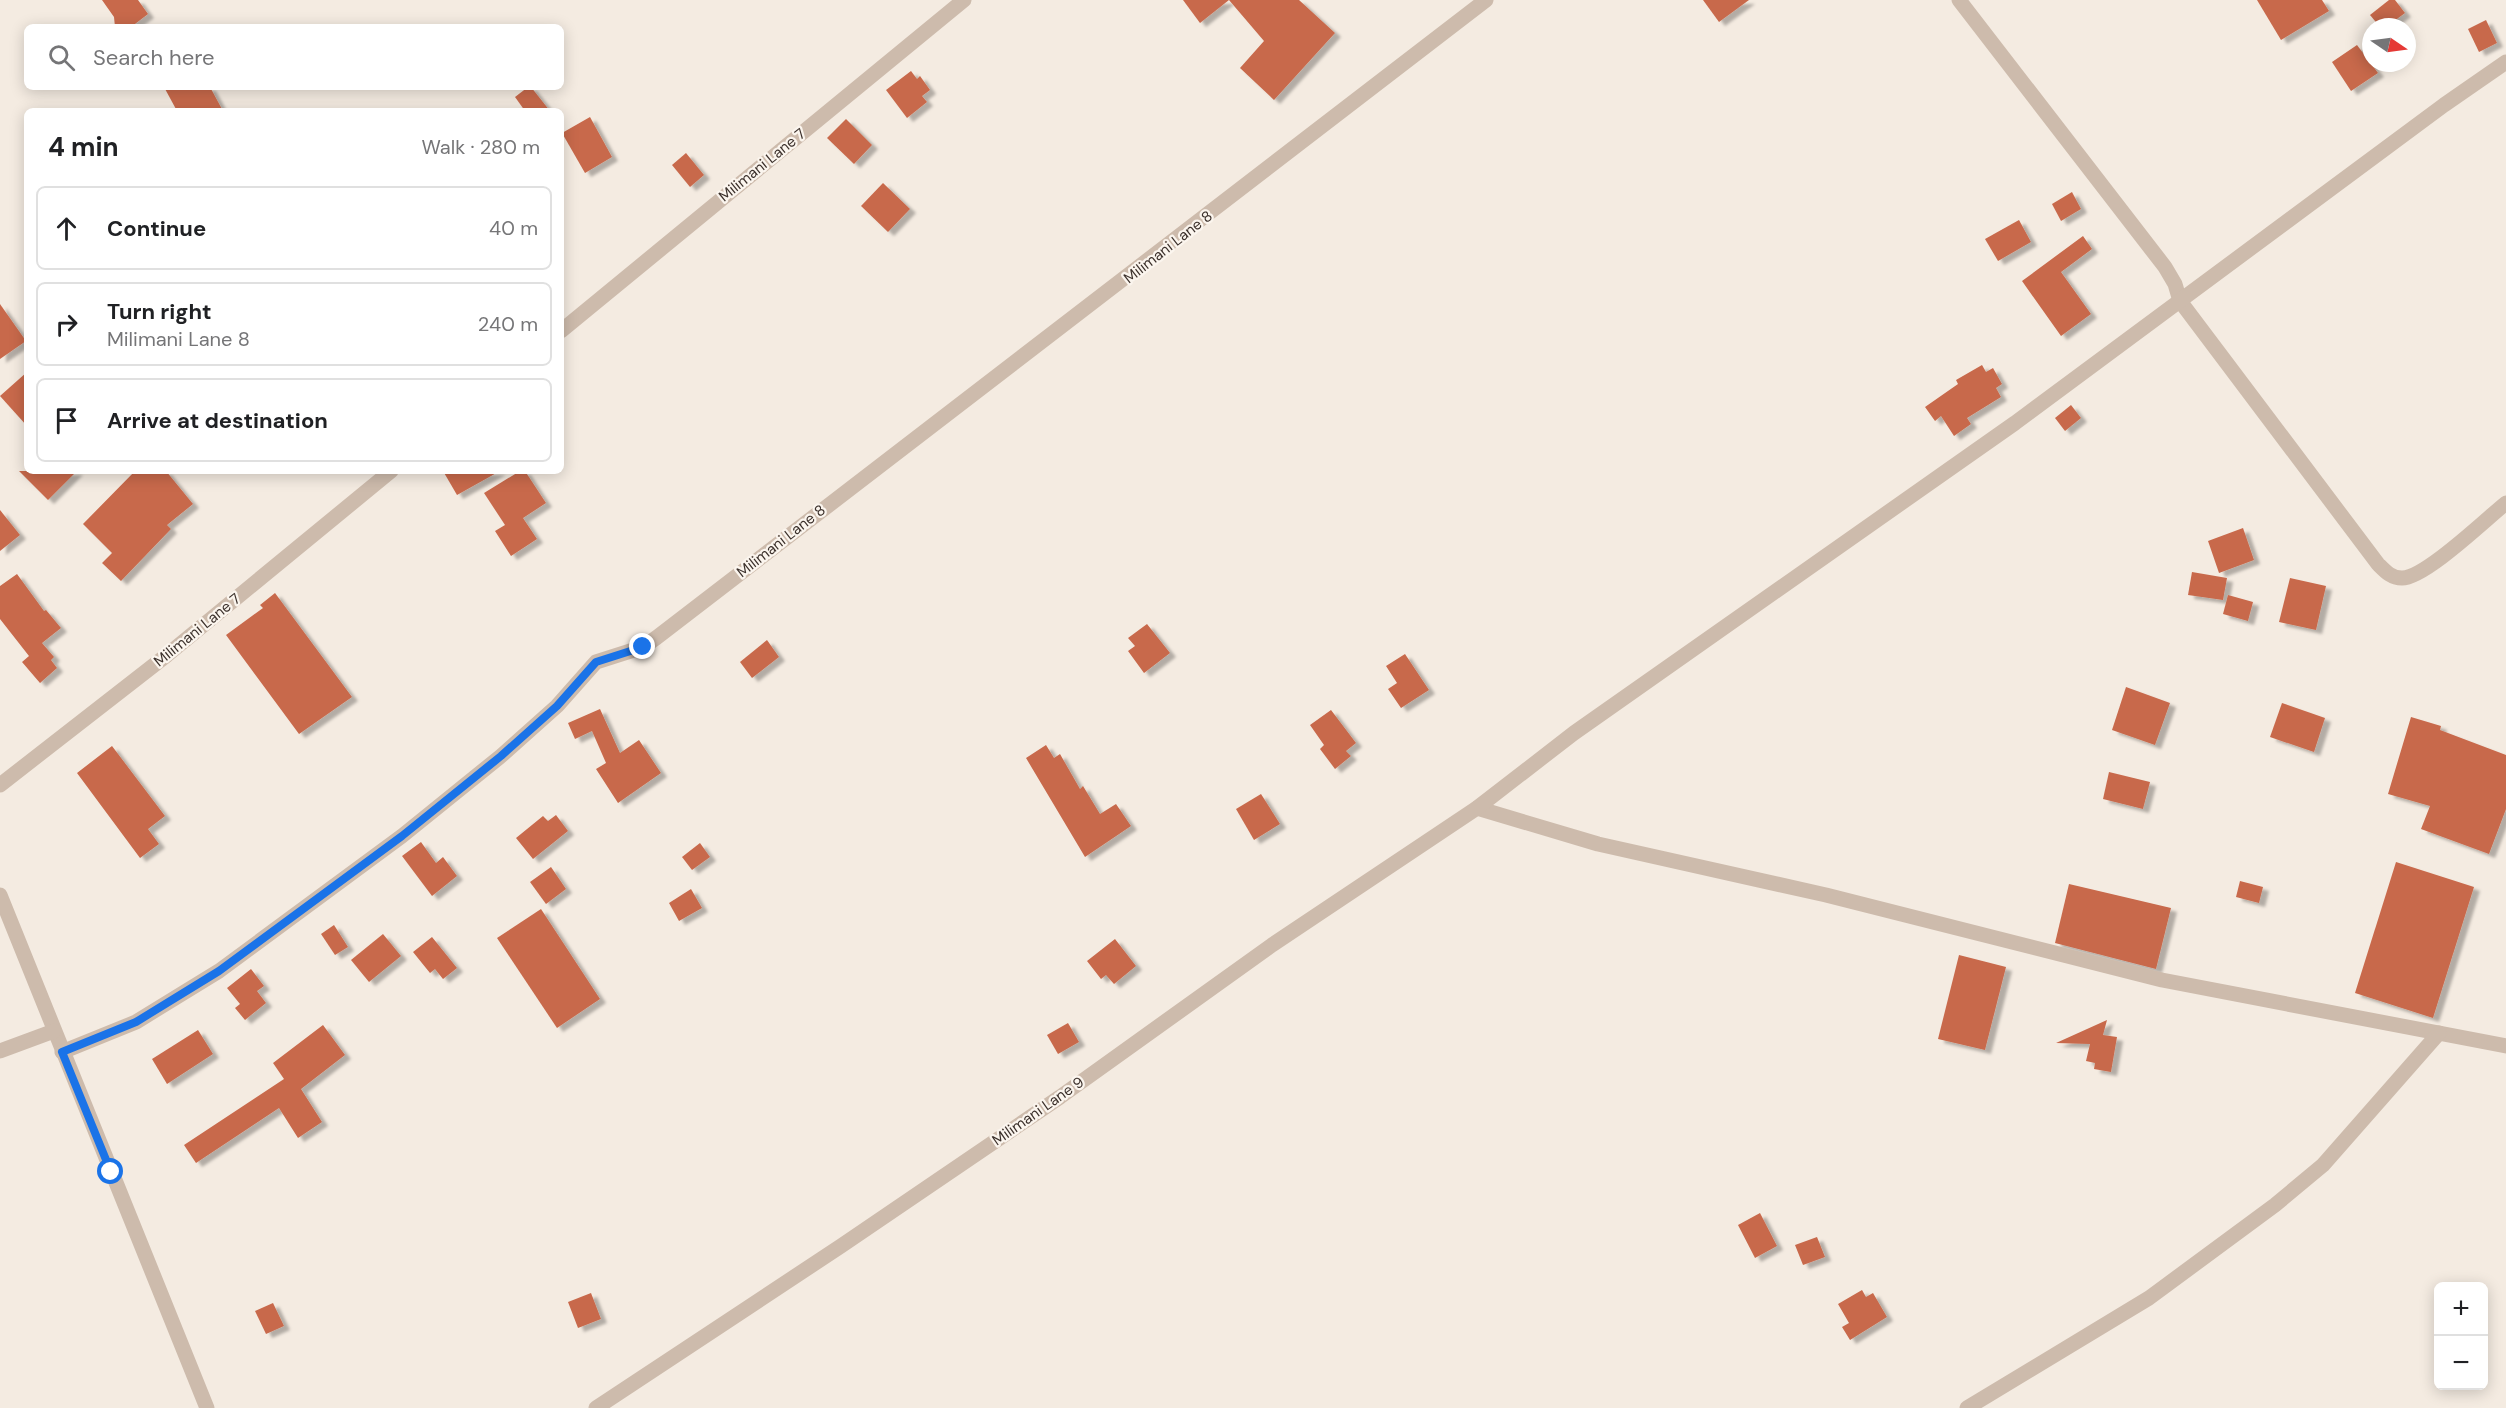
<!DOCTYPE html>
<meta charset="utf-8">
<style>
body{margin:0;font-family:"DM Sans",sans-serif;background:#f6f6f6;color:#202124}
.controls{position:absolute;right:18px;bottom:18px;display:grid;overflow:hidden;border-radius:9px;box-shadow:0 3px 15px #0003}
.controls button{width:54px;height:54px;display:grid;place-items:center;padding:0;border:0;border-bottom:2px solid #e0e0e0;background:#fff;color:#202124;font:30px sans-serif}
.compass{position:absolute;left:2362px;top:18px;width:54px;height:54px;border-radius:50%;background:#fff;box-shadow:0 3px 15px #0003;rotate:103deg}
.stop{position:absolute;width:18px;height:18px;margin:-14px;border:4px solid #1a73e8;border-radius:50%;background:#fff}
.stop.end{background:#1a73e8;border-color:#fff;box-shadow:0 2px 6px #0008}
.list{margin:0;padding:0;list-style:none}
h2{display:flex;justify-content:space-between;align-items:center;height:78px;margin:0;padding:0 24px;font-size:26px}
h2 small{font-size:20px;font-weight:400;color:#757577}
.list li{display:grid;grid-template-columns:39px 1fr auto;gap:18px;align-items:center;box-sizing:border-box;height:84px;margin:0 12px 12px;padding:0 12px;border:2px solid #e0e0e0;border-radius:9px}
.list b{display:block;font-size:22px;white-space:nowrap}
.list p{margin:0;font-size:20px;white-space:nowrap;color:#757577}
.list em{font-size:20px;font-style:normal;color:#757577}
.icon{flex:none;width:33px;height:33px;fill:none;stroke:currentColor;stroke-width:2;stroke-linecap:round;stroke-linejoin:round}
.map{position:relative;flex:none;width:2506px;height:1408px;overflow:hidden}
.search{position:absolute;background:#fff;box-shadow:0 3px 15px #0003;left:24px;top:24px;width:540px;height:66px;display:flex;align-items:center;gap:15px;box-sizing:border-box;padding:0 21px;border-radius:9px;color:#757577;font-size:22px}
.panel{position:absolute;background:#fff;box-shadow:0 3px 15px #0003;left:24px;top:108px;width:540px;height:366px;border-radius:9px}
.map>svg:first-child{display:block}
</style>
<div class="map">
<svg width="2506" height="1408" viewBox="0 0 2506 1408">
<defs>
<filter id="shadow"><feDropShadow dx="6" dy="4" stdDeviation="1.5" flood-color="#0004"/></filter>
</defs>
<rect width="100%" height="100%" fill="#f4ebe1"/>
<g fill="#c8694b" filter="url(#shadow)">
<path d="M102 0H138L148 14 131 27H115L114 17Z"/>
<path d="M1183 0H1229L1200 23Z"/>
<path d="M1229 0H1299L1335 33 1274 100 1240 68 1264 41Z"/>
<path d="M1703 0H1749L1719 22Z"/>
<path d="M2257 0H2322L2329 11 2281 40Z"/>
<path d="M2389 0H2395L2405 13 2386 27H2380L2370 15Z"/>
<path d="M2486 20 2497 43 2479 52 2468 29Z"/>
<path d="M2357 45 2378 73 2351 91 2332 62Z"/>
<path d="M911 71 917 79 920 76 930 90 922 96 927 102 907 118 886 90Z"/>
<path d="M164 87H210L223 111H177Z"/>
<path d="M528 87H531L550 111H525L515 97Z"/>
<path d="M590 117 612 157 585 173 562 133Z"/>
<path d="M846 119 872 145 854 164 827 138Z"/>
<path d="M686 153 704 175 690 187 672 165Z"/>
<path d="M883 183 910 209 888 232 861 206Z"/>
<path d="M2072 192 2081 209 2061 221 2052 204Z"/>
<path d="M2019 220 2031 242 1998 261 1985 239Z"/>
<path d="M2083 236 2092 249 2061 272 2091 314 2061 336 2022 281Z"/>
<path d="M0 304 26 341 0 359Z"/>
<path d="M1982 365 1986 372 1993 368 2002 384 1996 388 2001 397 1967 418 1971 424 1954 436 1941 416 1935 421 1925 407 1958 384 1956 380Z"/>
<path d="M27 372V426L0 396Z"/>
<path d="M2071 405 2081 418 2065 431 2055 418Z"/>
<path d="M19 471H77L48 500Z"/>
<path d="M135 471H166L193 504 167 525 171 529 121 581 102 563 112 553 83 524Z"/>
<path d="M443 471H500L457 495Z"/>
<path d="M520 471H525L546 503 523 518 537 539 511 556 495 531 505 525 484 493Z"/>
<path d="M0 510 20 535 0 551Z"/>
<path d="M2243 528 2254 560 2219 573 2208 541Z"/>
<path d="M2192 572 2227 578 2223 600 2188 595Z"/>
<path d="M17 574 44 611 46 610 61 628 42 643 54 657 51 660 57 668 40 683 22 662 29 656 0 619V586Z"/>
<path d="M2290 578 2326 586 2316 630 2279 622Z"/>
<path d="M275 593 352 697 299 734 226 635 263 608 260 605Z"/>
<path d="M2228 595 2253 602 2248 621 2223 614Z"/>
<path d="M1147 624 1170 653 1144 673 1128 651 1135 646 1128 638Z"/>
<path d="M767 640 779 657 752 678 740 662Z"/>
<path d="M1405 654 1429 690 1401 708 1388 689 1397 683 1386 666Z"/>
<path d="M2126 687 2170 703 2155 745 2112 730Z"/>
<path d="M2282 703 2325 718 2314 752 2270 737Z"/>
<path d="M600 709 620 753 639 740 661 773 618 803 596 769 606 763 592 731 575 739 568 723Z"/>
<path d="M1331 710 1356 743 1346 751 1351 756 1335 769 1320 749 1324 745 1310 725Z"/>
<path d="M2411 717 2441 726 2440 730 2506 755V809L2489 854 2421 829 2430 806 2388 794Z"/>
<path d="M1046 745 1054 758 1060 754 1080 789 1083 786 1100 814 1116 804 1131 826 1085 857 1026 758Z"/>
<path d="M112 746 165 816 148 829 159 844 140 858 77 773Z"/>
<path d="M2109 772 2150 782 2143 809 2103 799Z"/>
<path d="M1261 794 1280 824 1254 840 1236 809Z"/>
<path d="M556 815 568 831 533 859 516 838 543 816 548 821Z"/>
<path d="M421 842 436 863 443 857 457 876 432 896 402 856Z"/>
<path d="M700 843 710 857 692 870 682 857Z"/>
<path d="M2396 862 2474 887 2433 1018 2355 993Z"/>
<path d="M551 867 566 889 546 904 530 882Z"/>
<path d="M2240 881 2263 887 2259 903 2236 897Z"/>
<path d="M2069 884 2171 908 2156 969 2055 943Z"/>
<path d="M691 889 702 908 679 921 669 903Z"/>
<path d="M541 909 600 999 557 1028 497 938Z"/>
<path d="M334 925 348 947 335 955 321 934Z"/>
<path d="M383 934 401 956 369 982 351 960Z"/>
<path d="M432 937 457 968 443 979 435 969 430 973 413 952Z"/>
<path d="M1115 939 1136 966 1114 984 1106 975 1101 979 1087 961Z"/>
<path d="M1959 955 2006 967 1985 1050 1938 1039Z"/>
<path d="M251 969 264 986 257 991 266 1003 245 1020 235 1008 240 1004 227 988Z"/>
<path d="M2107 1020 2103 1035 2117 1037 2111 1072 2094 1069 2095 1063 2086 1061 2090 1044 2056 1043Z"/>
<path d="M1068 1023 1079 1042 1058 1054 1047 1035Z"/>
<path d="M323 1025 345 1055 301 1089 322 1122 298 1138 279 1108 196 1163 184 1145 284 1079 273 1063Z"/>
<path d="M198 1030 213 1054 167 1084 152 1059Z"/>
<path d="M1760 1213 1777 1246 1755 1258 1738 1225Z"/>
<path d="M1817 1237 1825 1257 1803 1265 1795 1245Z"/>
<path d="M1862 1290 1866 1297 1873 1293 1887 1317 1850 1340 1842 1327 1849 1323 1838 1304Z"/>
<path d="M591 1293 601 1319 578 1328 568 1302Z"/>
<path d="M273 1303 284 1326 266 1334 255 1311Z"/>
</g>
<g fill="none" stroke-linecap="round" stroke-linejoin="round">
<g stroke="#cdbbac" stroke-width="15">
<path d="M1959 0 2165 267 2175 284 2180 301 2378 564C2385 571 2391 578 2402 578 2425 578 2486 519 2506 503"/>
<path d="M561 331 964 0"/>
<path d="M0 785 167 655 391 471"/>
<path d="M1477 808 1598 844 1826 895 2162 980 2506 1046"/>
<path d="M0 895 207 1408"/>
<path d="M0 1051 54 1031"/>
<path d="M62 1052 136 1022 219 971 402 836 501 756 557 706 596 662 643 647 656 638 1486 0"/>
<path d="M596 1408 841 1246 1060 1097 1272 945 1477 808 1574 733 2015 423 2444 105 2506 62"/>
<path d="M1967 1408 2149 1298 2275 1205 2323 1165 2439 1033"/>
</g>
</g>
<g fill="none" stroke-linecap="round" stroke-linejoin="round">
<path stroke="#1a73e8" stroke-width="8" d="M111 1172 62 1052 136 1022 219 971 402 836 501 756 557 706 596 662 643 647"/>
</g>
<g text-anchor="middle" stroke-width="4.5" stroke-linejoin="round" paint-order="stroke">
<g font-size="15" fill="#3b302b" stroke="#fbf5ee">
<text transform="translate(762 165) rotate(-39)" y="5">Milimani Lane 7</text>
<text transform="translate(1168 247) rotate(-38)" y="5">Milimani Lane 8</text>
<text transform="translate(781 541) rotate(-38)" y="5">Milimani Lane 8</text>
<text transform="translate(197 630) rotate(-39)" y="5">Milimani Lane 7</text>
<text transform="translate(1038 1111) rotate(-35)" y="5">Milimani Lane 9</text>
</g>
</g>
</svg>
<div class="controls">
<button>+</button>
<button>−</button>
</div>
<svg class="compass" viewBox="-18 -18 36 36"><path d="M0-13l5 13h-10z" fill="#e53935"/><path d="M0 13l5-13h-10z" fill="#757577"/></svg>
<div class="stop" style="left:111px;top:1172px"></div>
<div class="stop end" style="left:643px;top:647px"></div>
<div class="search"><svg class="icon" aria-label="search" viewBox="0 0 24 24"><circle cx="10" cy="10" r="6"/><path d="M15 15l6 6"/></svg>Search here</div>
<section class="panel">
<h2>4 min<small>Walk · 280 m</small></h2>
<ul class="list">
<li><svg class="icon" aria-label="ahead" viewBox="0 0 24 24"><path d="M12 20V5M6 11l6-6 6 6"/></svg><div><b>Continue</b></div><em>40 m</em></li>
<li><svg class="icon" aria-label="right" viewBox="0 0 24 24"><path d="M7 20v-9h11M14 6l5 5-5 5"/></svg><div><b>Turn right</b><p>Milimani Lane 8</p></div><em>240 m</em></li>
<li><svg class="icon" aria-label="arrive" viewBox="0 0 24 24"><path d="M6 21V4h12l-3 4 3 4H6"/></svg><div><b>Arrive at destination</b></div></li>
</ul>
</section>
</div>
